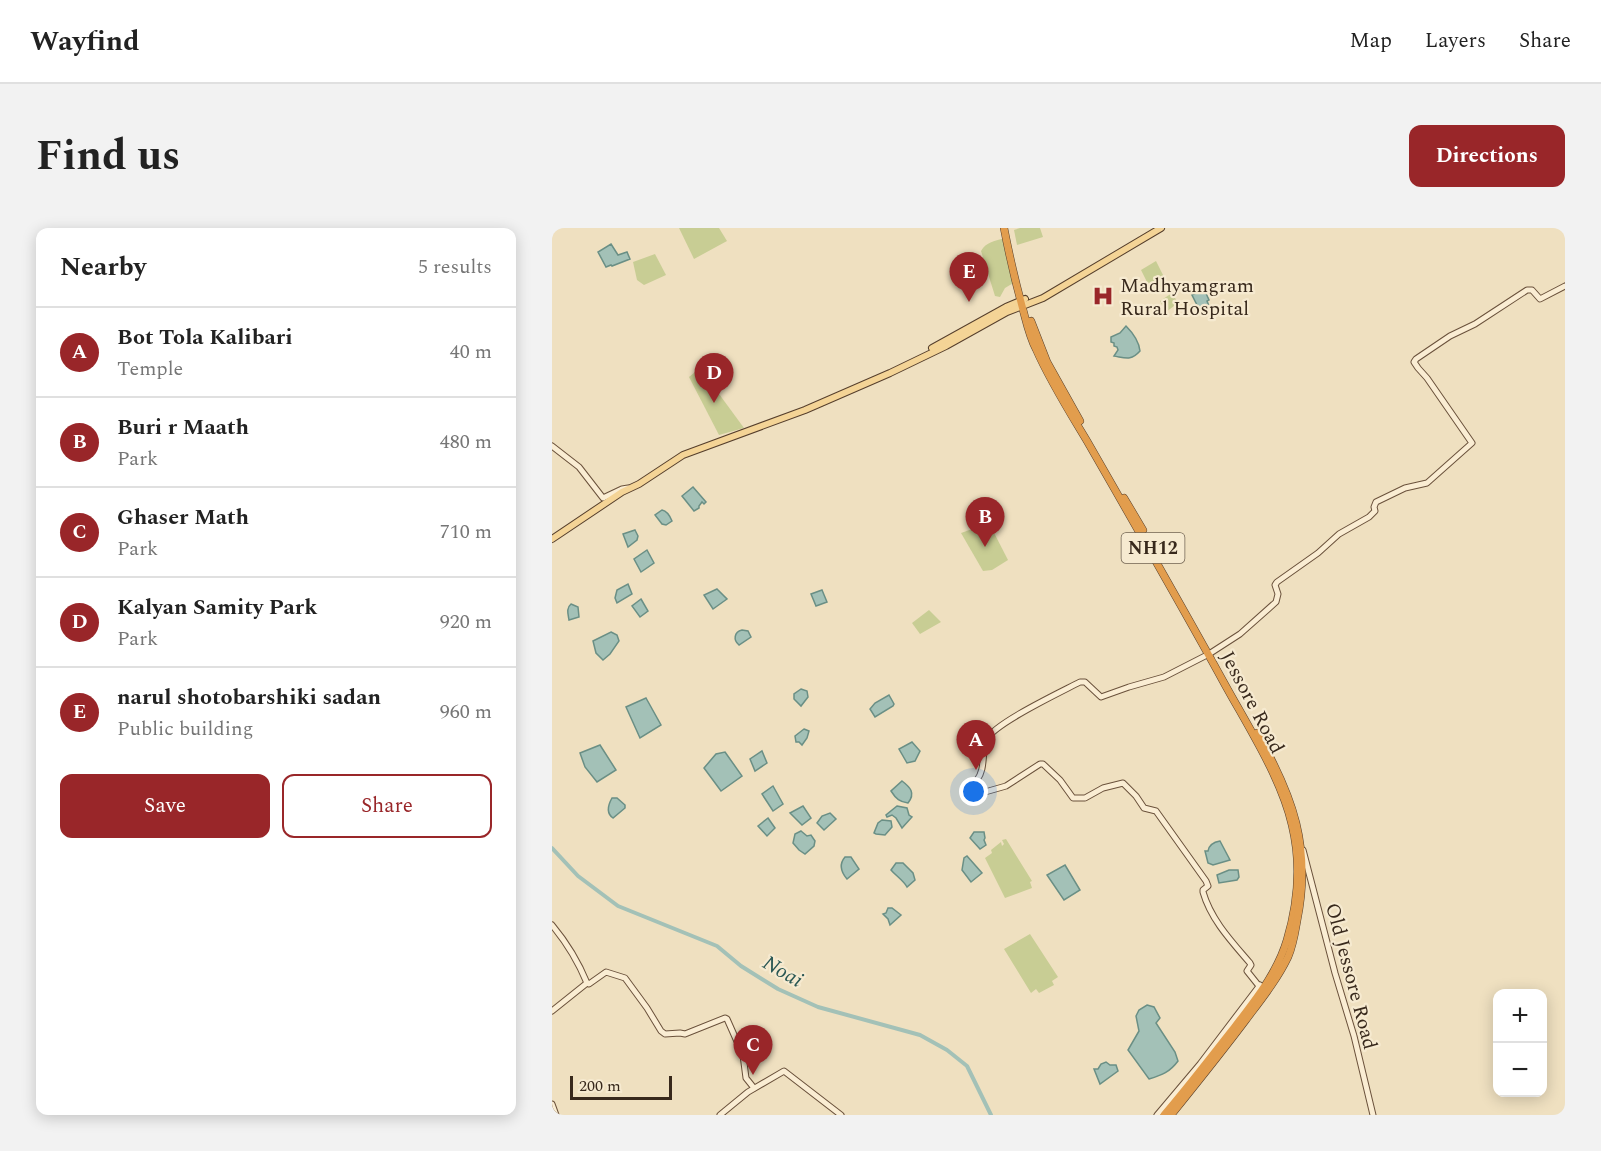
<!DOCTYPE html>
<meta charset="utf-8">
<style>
body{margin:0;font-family:Spectral,serif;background:#f2f2f2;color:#222}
.controls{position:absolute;right:18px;bottom:18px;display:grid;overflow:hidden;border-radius:12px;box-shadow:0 3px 15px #0003}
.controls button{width:54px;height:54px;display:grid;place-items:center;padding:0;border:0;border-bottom:2px solid #e0e0e0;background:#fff;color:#222;font:30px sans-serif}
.scale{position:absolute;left:18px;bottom:15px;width:102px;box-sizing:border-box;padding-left:6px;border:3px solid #38291c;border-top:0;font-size:16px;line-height:21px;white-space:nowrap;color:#38291c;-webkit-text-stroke:4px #f6ead0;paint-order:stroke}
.you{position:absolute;left:422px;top:564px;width:21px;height:21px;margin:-15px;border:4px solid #fff;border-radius:50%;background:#1a73e8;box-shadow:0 0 0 9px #1a73e833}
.badge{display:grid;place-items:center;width:39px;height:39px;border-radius:50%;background:#992629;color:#fff;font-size:20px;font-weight:700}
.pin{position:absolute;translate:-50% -50px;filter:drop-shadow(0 2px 3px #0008)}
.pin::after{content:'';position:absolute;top:32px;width:21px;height:18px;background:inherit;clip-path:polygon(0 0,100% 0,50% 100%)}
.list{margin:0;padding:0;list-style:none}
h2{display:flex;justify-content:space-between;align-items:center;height:78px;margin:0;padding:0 24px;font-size:26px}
h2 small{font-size:20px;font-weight:400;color:#767676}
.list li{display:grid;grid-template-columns:39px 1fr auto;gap:18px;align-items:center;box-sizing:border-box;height:90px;padding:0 24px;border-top:2px solid #e0e0e0}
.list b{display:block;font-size:22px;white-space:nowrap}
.list p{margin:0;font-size:20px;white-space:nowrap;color:#767676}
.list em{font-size:20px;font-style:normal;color:#767676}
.actions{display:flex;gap:12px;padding:18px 24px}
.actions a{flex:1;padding:14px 0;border:2px solid #992629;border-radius:12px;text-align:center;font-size:21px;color:#992629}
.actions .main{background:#992629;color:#fff}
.map{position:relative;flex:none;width:1013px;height:887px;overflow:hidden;border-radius:12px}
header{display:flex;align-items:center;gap:36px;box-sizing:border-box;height:84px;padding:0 30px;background:#fff;border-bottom:2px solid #e0e0e0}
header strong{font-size:28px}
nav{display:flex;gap:33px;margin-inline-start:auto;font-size:21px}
.intro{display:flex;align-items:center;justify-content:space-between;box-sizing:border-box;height:144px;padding:0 36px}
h1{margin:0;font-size:42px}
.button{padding:15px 27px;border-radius:12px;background:#992629;color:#fff;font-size:21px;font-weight:700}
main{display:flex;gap:36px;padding:0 36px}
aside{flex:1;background:#fff;border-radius:12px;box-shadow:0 3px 15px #0003}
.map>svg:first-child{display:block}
</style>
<header>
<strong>Wayfind</strong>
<nav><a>Map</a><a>Layers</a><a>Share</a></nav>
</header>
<div class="intro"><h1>Find us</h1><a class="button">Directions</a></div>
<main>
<aside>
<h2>Nearby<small>5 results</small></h2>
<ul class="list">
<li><span class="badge">A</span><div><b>Bot Tola Kalibari</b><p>Temple</p></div><em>40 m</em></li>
<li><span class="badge">B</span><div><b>Buri r Maath</b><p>Park</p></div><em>480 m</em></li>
<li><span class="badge">C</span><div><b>Ghaser Math</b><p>Park</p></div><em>710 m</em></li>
<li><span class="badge">D</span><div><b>Kalyan Samity Park</b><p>Park</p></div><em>920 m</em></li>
<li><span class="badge">E</span><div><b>narul shotobarshiki sadan</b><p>Public building</p></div><em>960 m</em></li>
</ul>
<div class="actions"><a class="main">Save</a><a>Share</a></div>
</aside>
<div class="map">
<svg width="1013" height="887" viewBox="0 0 1013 887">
<rect width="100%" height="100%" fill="#efe0c0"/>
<g fill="#c8cd94">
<path d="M127 0H167L175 13 142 31Z"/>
<path d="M468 0H488L491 9 465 17 462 2Z"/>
<path d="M453 10 463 54 453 60 448 69 443 68 429 23C434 14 443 13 453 10Z"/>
<path d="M103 26 114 47 92 57 85 52 81 34Z"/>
<path d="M604 33 616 57 601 66 589 42Z"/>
<path d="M620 65 626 75 614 84 608 73Z"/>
<path d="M148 140 192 200 167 207 137 149Z"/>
<path d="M437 295 456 332 440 342 431 343 409 305Z"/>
<path d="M377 382 389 394 368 406 360 395Z"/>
<path d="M454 611 480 653 478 654 480 660 453 670 433 630 440 625 439 622 449 614 450 618 452 616 450 612Z"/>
<path d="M478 706 506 749 500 753 502 757 487 765 484 761 479 765 452 721Z"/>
</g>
<g fill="#a3c1b7" stroke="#6a8f85" stroke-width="1.5">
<path d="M59 16 66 27 75 24 78 31 60 38 59 37 54 39 46 24Z"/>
<path d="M650 62 653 63 657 72 655 73 657 78 648 83 640 67Z"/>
<path d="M574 98C581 105 587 114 588 123 579 133 574 130 562 128L566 122 565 119 562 118V115L559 114V109L568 105Z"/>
<path d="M141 259 154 274 152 276 150 274 147 278V280L142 283 130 268Z"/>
<path d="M110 282C115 283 118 288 120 293L114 297 110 296 103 287Z"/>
<path d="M83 302 86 308 85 312 76 319 71 306Z"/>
<path d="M95 322 102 335 89 344 82 331Z"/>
<path d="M76 356 80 366 65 375 63 370 65 362Z"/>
<path d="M165 361 175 371 161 381 152 367Z"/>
<path d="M270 362 275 374 264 378 259 366Z"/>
<path d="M89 371 96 383 88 389 80 378Z"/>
<path d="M19 376 26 379 27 389 17 392C16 386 14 380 19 376Z"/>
<path d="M190 402 196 403 199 409 187 417C181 412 182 404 190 402Z"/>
<path d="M59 404 65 407 67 413 58 426 51 432 44 425 41 413Z"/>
<path d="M249 461 255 463 256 469 249 478 242 471V466Z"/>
<path d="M337 467 342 476 341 478 323 489 318 481 323 475Z"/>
<path d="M94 470 109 497 88 510 74 479Z"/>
<path d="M252 501 257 503 255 510 250 517 247 514H244L243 508Z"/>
<path d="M360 514 368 523 363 533 355 535 347 521Z"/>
<path d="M48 517 64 542 45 554 33 539 28 525Z"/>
<path d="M210 523 215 535 203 543 198 531Z"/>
<path d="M173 524 190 548 169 563 152 540 164 526Z"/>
<path d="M350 553C358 559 364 565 356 575 348 574 344 571 339 563Z"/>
<path d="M221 558 231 576 221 583 210 566Z"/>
<path d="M60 570H65L73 577V580L61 590C54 585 56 577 60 570Z"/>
<path d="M251 578 259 590 250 597 238 585Z"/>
<path d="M345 578 355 580 357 587 360 589 350 600 344 590 340 587 335 589 334 587Z"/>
<path d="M278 585 284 591 272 602 265 595 270 588Z"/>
<path d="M216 590 223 600 215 608 206 598Z"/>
<path d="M330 592 339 593 340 599 333 607 324 606 322 605 326 595Z"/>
<path d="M249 603 255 608 259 607 263 613 262 618 253 626 247 622 241 615 243 606Z"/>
<path d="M422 604H432L433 610 432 612 434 617 428 621 418 610Z"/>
<path d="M668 613 678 632 661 637 656 635 653 623H656C657 617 662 614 668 613Z"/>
<path d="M415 628 430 645 419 654 410 642 412 630Z"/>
<path d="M293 629H299L307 641 295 651C289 644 287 636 293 629Z"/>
<path d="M344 635H351L361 645 363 652 355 659C351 652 344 648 339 642Z"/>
<path d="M513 637 528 662 512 672 495 647Z"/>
<path d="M677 642H686L687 649 685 652 667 655 665 647Z"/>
<path d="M336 680H340L349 687 338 697 336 691 331 686 334 685Z"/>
<path d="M595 777 602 779 608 790 604 795 623 824 626 833C618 844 610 847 597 851L576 822 587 803 584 788 587 782Z"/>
<path d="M554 834 558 837H564L566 843 548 856 542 841H546L549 836Z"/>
</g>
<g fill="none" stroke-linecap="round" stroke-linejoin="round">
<path stroke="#a3c1b7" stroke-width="4" d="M0 620 26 648 66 678 165 718 189 738 226 761 266 779 368 807 395 822 415 838 439 887"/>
<defs>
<g id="secondary">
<path d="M0 218 27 239 51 270 70 261 76 260"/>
<path d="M751 622 783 745 802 808 821 887"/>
<path d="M0 697C15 715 26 733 35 755L37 756 54 744 73 750 95 780 109 803 113 806 128 805 133 806 173 790 175 791 191 827 194 850 202 860"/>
<path d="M707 758 695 743 699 737 698 735C680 714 659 692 651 664V662L656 658 654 653 604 583 592 580 584 568 571 555 551 560 533 570H521L508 552 491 536H488L454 558 433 564 430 561 425 552C434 540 429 525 435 511 443 495 509 464 528 454H533L549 469 577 459 612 449 657 426 688 406 724 374 726 366 723 357 725 354 766 325 787 306 817 289 823 283 822 279 824 274 853 260 875 255 920 215 875 150 866 140 862 134 864 131 898 108 923 96 975 62H980L988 71 1013 58"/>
<path d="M0 783 35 755"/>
<path d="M0 876 4 887"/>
<path d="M168 887 196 864 232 843 289 887"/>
<path d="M605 887 648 836 708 757"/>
</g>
<g id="primary">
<path d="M380 120 454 79 473 71"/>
<path d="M0 311 70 264 87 256 131 227 253 182 338 145 394 118 455 84 491 70 609 0"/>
</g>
<g id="highway">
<path d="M452 0C457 26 463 52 470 78 474 92 477 108 484 121 498 153 517 183 535 213 581 293 627 373 671 453 695 497 729 549 740 597 749 634 746 675 735 712 725 746 702 773 681 801 658 830 636 859 612 887"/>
<path d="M479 93 495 134 528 193"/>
<path d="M572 270 591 302"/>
<path d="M619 887C644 856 669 825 693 793 708 773 725 752 736 729 741 718 743 705 745 693 760 620 741 568 705 505"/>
</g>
</defs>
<use href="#secondary" stroke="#6a513b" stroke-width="7"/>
<use href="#primary" stroke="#563f2c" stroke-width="8"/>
<use href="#highway" stroke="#563f2c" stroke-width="8"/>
<use href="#secondary" stroke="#faedd3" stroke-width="5"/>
<use href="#primary" stroke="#f4d496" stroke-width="6"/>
<use href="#highway" stroke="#e29d4d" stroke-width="7"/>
</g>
<defs>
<symbol id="hospital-bare" viewBox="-9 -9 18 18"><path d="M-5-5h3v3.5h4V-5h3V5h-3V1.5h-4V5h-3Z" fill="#992629" stroke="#f6ead0" stroke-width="2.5" paint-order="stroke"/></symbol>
</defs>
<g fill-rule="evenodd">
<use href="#hospital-bare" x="536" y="53" width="30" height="30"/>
</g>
<g text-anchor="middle" stroke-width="4.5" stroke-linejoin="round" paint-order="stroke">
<rect fill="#f6ead0" stroke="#716352" stroke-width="1.5" x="569.5" y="305" width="63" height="30" rx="4.5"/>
<g font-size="18" font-weight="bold" fill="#38291c">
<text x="601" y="326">NH12</text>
</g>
<g font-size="20" fill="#38291c" stroke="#f6ead0" text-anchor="start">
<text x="568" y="64">Madhyamgram<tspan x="568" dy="23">Rural Hospital</tspan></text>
</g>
<g font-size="20" fill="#38291c" stroke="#f6ead0">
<text transform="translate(701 474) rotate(62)" y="7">Jessore Road</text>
<text transform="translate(800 748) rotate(75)" y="7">Old Jessore Road</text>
</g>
<g font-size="21" font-style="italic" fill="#2b5854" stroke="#f6ead0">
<text transform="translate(231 743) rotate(30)" y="7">Noai</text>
</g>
</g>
</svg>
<div class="controls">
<button>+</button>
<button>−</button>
</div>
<div class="scale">200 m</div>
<div class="you"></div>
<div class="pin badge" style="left:424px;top:542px">A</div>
<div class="pin badge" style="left:433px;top:319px">B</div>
<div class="pin badge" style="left:201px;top:847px">C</div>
<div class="pin badge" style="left:162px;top:175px">D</div>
<div class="pin badge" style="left:417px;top:74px">E</div>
</div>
</main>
